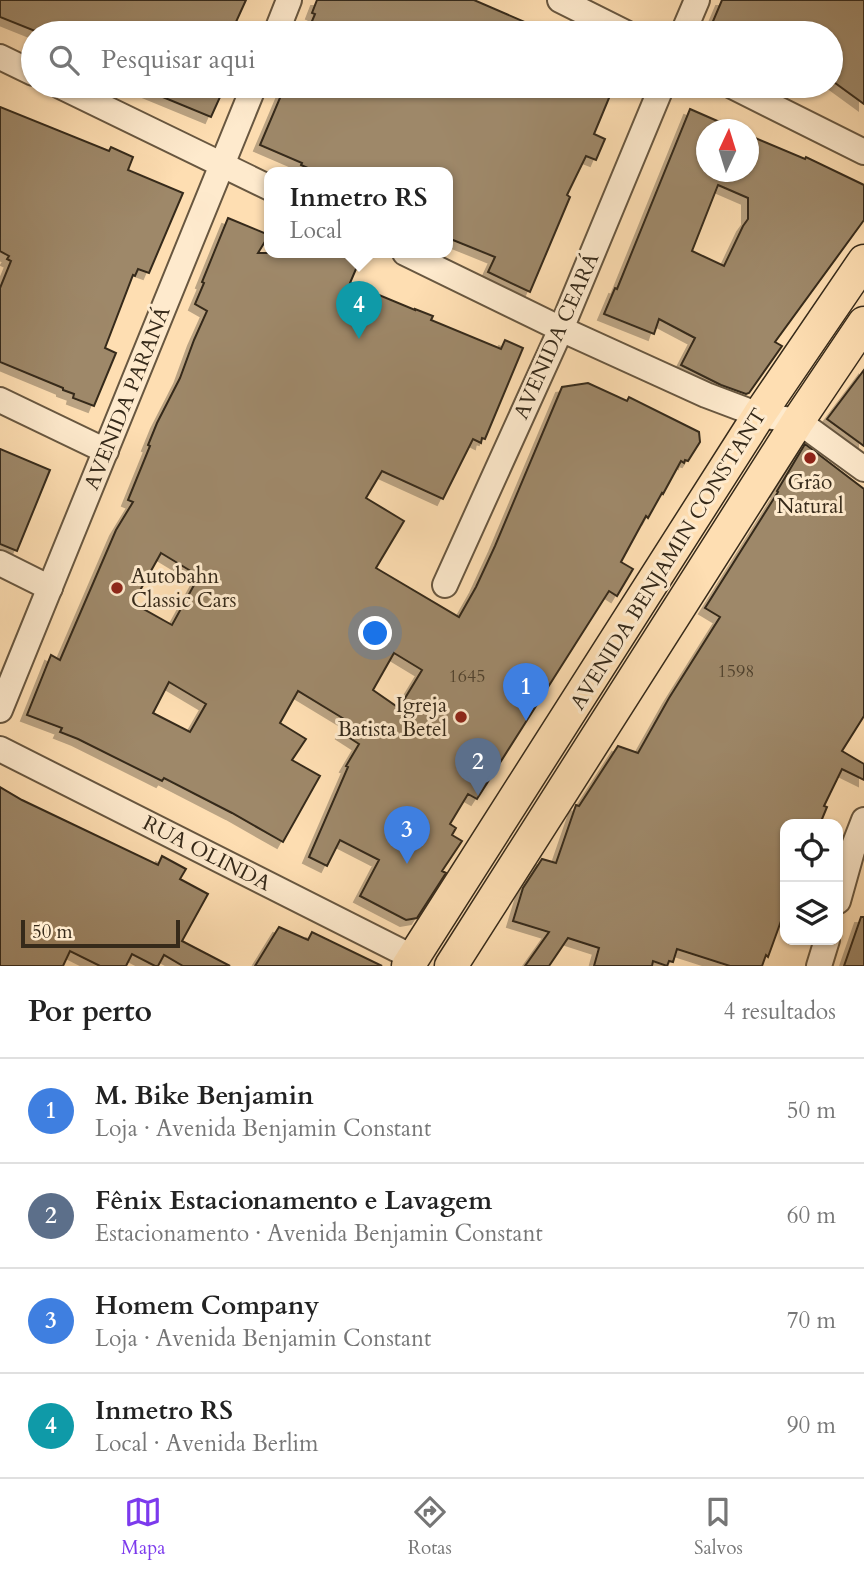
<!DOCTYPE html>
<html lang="pt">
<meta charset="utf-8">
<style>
body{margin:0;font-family:Cardo,serif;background:#f6f6f6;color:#222}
.controls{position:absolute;right:21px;bottom:21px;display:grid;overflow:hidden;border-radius:14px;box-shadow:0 2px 5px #0004}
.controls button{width:63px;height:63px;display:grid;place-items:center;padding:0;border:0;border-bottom:2px solid #e0e0e0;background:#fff;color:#222;font:35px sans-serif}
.compass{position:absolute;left:696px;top:119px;width:63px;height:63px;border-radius:50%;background:#fff;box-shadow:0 2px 5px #0004;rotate:4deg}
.scale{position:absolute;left:21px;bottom:18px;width:159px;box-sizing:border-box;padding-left:7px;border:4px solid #362a1a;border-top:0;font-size:19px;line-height:24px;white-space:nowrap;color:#362a1a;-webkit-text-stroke:5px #feeacd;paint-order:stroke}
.you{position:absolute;left:376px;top:634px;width:24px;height:24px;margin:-18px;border:5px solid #fff;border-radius:50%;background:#1a73e8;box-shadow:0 0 0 10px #1a73e833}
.badge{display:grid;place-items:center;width:46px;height:46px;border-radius:50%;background:#7c3aed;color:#fff;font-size:23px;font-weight:700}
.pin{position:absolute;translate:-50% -58px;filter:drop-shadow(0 2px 4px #0008)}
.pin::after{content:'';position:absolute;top:37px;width:24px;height:21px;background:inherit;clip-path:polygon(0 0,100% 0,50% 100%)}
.popup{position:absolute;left:264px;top:167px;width:189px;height:91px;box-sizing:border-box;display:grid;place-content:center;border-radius:14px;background:#fff;filter:drop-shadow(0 2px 5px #0005);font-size:23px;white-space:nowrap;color:#767676}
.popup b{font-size:26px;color:#222}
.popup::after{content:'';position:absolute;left:50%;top:100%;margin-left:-14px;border:14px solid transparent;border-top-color:#fff}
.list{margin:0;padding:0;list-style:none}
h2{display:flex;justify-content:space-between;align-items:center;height:91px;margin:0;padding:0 28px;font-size:30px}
h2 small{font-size:23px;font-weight:400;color:#767676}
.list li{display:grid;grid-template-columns:46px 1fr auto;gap:21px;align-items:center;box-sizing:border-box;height:105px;padding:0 28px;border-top:2px solid #e0e0e0}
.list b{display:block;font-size:26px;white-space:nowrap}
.list p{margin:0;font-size:23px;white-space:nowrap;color:#767676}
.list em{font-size:23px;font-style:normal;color:#767676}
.icon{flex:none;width:38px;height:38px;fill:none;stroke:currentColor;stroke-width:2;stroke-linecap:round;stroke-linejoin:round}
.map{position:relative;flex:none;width:864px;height:966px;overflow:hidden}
.search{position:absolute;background:#fff;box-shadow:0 2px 5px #0004;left:21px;right:21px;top:21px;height:77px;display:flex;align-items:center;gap:18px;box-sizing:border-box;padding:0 24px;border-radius:38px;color:#767676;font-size:26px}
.sheet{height:511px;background:#fff}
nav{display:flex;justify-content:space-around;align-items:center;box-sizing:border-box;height:98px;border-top:2px solid #e0e0e0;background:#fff;font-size:19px;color:#767676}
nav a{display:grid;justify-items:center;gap:4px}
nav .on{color:#7c3aed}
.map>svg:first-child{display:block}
</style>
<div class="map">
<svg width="864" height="966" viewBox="0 0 864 966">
<defs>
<filter id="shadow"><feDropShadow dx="-6" dy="6" stdDeviation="0" flood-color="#0004"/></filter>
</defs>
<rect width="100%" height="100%" fill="#fedeb2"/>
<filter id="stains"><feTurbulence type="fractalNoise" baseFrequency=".00286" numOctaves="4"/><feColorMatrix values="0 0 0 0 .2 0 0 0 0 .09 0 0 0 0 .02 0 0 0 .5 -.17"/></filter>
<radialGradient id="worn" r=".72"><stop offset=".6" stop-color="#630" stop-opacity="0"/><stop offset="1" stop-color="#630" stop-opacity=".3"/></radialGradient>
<g fill="#9e8869" stroke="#362a1a" stroke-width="2" fill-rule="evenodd" filter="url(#shadow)">
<path d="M0 0H246L231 33H40L0 17Z"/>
<path d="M317 0H474L550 33H307L315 14 312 13Z"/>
<path d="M722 0H864V104L831 80V33H708Z"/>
<path d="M136 86H225L211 117Z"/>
<path d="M285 86H614L594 134 605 139 596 160 586 156 567 195 570 197 530 292 488 272 495 257 448 238V173H319L301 165 302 163 260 145Z"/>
<path d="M0 107 109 151 111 147 133 157 128 170 183 193 149 273 138 269 135 276 133 275 105 348 116 353 94 406 73 398 74 394 63 390V388L0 362V288L11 261 7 259 9 256 0 251Z"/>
<path d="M690 109 738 130H706V172H748V135L805 159 806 157 864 185V220L775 342 782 346 749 393 746 394 721 385 681 365 695 338 659 319 654 334 604 314 615 288 617 289ZM718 185 748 198V219L743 226 724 266 692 251Z"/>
<path d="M228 218 269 235 258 253H341L359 262 350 283 415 310V309L433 316 431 320 501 349 505 340 523 348 485 439 482 438 481 443 473 439 443 499 382 471 366 498 404 521 376 568 459 617 476 587 495 546 562 387 588 383 627 401 629 397 699 432 700 442 688 461 685 460 684 463 681 461 663 494 662 493 648 518 646 516 621 562 633 569 617 596 609 591 477 799 468 794 450 824 456 828 452 835 462 841 442 871 446 873 417 918 406 920 360 896 379 860 340 840 327 866 309 857 348 767 346 766 359 744 342 733 349 722 298 691 280 723 306 739 292 760 320 776 283 842 232 813 164 778 162 781 78 739 60 732 62 728 27 715 51 655 60 660 116 530 133 502 128 500 150 446 148 445 157 423 180 378 194 340 207 311 195 304 204 283 202 282ZM161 553 199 576 172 625 133 603ZM394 653 422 670 399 708 373 690ZM169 682 206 704 190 732 153 713Z"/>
<path d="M864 370V446L827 419Z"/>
<path d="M805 444 864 489V716L842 751 864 764V780L842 769 824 806 827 807 820 824H785V910L768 957 766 955 762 966H730L677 949 673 962 669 961 667 966 653 961 652 966H594L599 948 568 938 549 966H525L549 932 513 921 523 888 542 859 556 863 576 805 579 806 618 746 638 753 669 698 720 617 705 608 778 492 777 491Z"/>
<path d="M0 449 50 470 17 551 0 544Z"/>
<path d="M0 787 22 800 158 865 162 856 186 869 180 879 208 894 182 941 230 966H183L164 955 158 966H155L132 954 126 966H100L70 951 63 966H0Z"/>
<path d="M861 917H864V966H844Z"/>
<path d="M279 927 308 940 312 932 382 966H255Z"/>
</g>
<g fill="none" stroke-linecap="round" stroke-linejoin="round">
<defs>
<g id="minor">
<path d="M560 0 626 33"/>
<path d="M276 33 289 0"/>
<path d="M683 33 697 0"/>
<path d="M0 57 33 73"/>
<path d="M60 86 270 188"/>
<path d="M732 86 864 152"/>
<path d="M405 253 561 329 706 395 759 415 798 421 864 469"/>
<path d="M0 400 106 451"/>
<path d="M0 563 50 588"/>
<path d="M445 585 561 329 662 86"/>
<path d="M0 710 254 86"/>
<path d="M0 749 414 958"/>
<path d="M838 901 852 851 864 820"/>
<path d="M819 966 827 940"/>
</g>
<g id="major">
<path d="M408 966 759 415 864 261"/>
<path d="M451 966 798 421 864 323"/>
</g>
</defs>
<use href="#minor" stroke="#685740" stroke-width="28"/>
<use href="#major" stroke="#362a1a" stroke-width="35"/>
<use href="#minor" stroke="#feeacd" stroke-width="24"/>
<use href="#major" stroke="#fedeb2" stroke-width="32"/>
</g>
<g fill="#8f2418" stroke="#feeacd" stroke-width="2.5">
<circle cx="810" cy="458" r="7"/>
<circle cx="117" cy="588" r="7"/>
<circle cx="461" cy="717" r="7"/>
</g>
<g text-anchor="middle" stroke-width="6" stroke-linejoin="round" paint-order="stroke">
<g font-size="18" fill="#50422e">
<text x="736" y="677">1598</text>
<text x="467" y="682">1645</text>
</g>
<g font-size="21" fill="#362a1a" stroke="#feeacd">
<text transform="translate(556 336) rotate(-66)" y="7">AVENIDA CEARÁ</text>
<text transform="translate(127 398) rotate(-68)" y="7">AVENIDA PARANÁ</text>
<text transform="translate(668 559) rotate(-58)" y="7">AVENIDA BENJAMIN CONSTANT</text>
<text transform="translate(207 853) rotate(27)" y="7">RUA OLINDA</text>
</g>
<g font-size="21" fill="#362a1a" stroke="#feeacd">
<text x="810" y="489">Grão<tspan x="810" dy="24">Natural</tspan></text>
<text x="131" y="583" text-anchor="start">Autobahn<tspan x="131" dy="24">Classic Cars</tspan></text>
<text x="447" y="712" text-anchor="end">Igreja<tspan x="447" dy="24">Batista Betel</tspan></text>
</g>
</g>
<rect width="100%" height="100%" filter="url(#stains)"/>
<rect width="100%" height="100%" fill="url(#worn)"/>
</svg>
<div class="controls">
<button><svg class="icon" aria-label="locate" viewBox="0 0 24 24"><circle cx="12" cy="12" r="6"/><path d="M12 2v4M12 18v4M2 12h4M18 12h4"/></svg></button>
<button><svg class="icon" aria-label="layers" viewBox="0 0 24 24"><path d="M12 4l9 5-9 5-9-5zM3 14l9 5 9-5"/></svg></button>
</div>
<svg class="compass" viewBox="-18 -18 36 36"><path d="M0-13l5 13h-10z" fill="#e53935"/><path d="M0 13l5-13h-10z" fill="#767676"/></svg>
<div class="scale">50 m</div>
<div class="you"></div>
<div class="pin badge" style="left:526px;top:721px;background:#3f7fe0">1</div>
<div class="pin badge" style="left:478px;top:796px;background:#5c6f8a">2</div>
<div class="pin badge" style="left:407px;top:864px;background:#3f7fe0">3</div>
<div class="pin badge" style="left:359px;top:339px;background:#0f9aa8">4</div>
<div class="popup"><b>Inmetro RS</b>Local</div>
<div class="search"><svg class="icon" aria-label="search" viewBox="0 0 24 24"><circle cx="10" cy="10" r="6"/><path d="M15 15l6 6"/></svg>Pesquisar aqui</div>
</div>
<section class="sheet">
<h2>Por perto<small>4 resultados</small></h2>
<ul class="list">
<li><span class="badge" style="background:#3f7fe0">1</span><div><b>M. Bike Benjamin</b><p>Loja · Avenida Benjamin Constant</p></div><em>50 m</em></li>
<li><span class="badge" style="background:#5c6f8a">2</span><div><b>Fênix Estacionamento e Lavagem</b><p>Estacionamento · Avenida Benjamin Constant</p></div><em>60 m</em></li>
<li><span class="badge" style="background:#3f7fe0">3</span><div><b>Homem Company</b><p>Loja · Avenida Benjamin Constant</p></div><em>70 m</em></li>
<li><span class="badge" style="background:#0f9aa8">4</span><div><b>Inmetro RS</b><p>Local · Avenida Berlim</p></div><em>90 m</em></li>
</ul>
</section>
<nav>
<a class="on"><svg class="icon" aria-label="map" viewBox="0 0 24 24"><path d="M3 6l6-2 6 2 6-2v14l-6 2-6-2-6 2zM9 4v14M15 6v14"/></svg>Mapa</a>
<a><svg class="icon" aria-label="directions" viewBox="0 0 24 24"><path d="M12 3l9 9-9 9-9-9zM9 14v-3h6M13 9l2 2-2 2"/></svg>Rotas</a>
<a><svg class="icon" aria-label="saved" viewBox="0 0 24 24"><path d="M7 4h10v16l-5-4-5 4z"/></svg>Salvos</a>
</nav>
